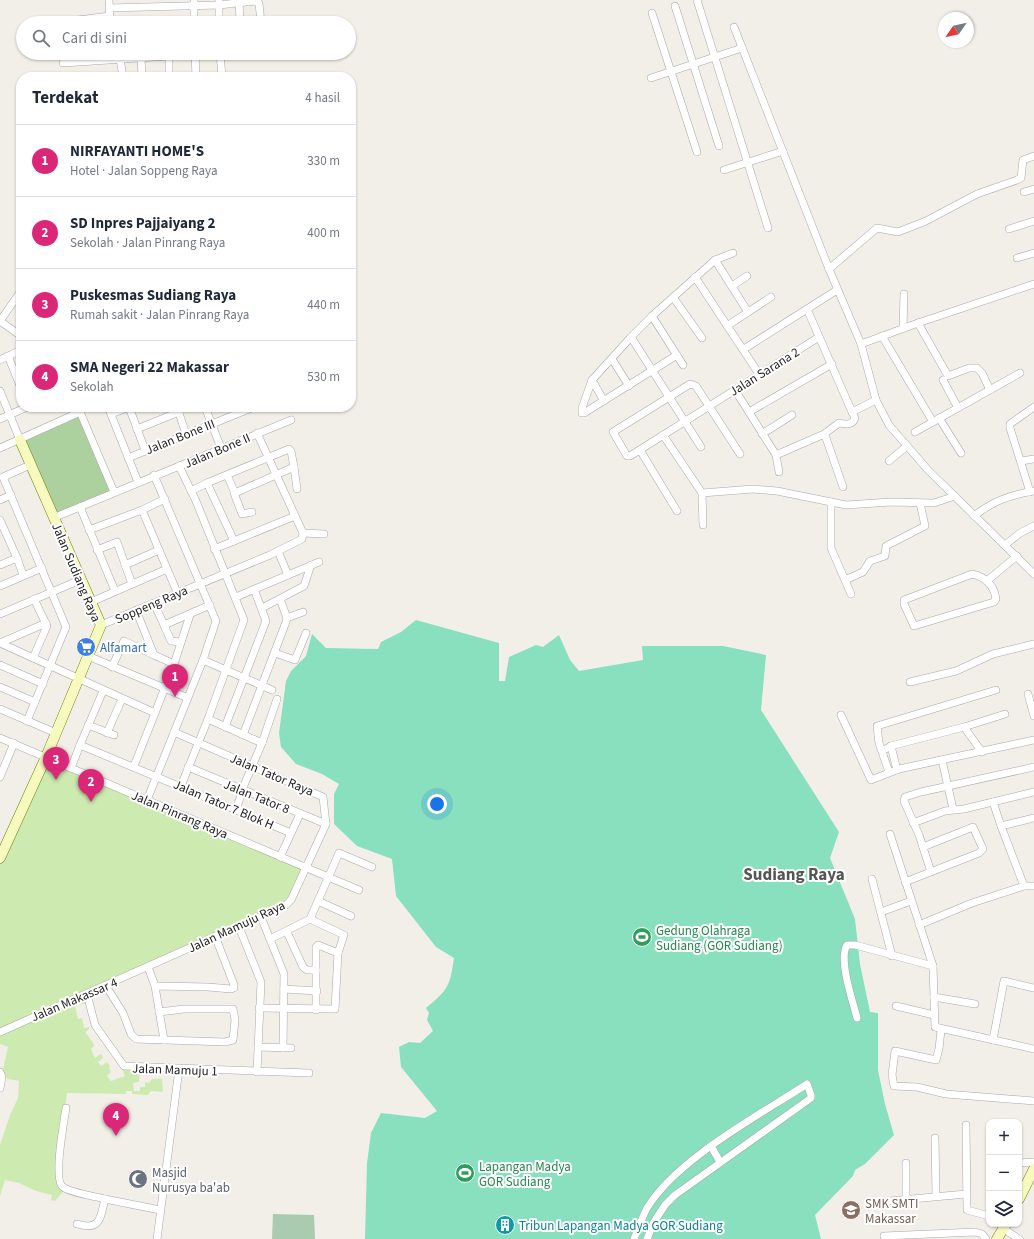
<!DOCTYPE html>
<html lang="id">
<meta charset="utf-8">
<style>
body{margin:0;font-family:"Source Sans 3",sans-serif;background:#f6f6f7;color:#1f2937}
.controls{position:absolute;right:12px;bottom:12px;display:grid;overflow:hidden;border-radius:8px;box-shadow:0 1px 3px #0004}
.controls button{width:36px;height:36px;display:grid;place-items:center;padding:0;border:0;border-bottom:1px solid #e0e1e3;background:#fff;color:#1f2937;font:20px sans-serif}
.compass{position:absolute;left:938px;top:12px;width:36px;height:36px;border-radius:50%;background:#fff;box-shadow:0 1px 3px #0004;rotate:236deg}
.you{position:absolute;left:437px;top:804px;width:14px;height:14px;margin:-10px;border:3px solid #fff;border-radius:50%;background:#1a73e8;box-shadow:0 0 0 6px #1a73e833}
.badge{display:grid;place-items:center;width:26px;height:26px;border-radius:50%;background:#db2777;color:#fff;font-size:13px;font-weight:700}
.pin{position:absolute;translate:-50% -33px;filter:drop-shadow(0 1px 2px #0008)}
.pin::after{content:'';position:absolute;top:21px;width:14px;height:12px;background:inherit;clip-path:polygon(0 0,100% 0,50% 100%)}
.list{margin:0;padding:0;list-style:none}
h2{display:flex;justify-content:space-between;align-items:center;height:52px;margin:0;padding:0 16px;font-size:17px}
h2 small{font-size:13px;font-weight:400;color:#747a83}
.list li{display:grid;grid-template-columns:26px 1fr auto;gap:12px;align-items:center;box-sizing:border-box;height:72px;padding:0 16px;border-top:1px solid #e0e1e3}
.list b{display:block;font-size:15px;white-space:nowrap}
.list p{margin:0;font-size:13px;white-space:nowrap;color:#747a83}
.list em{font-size:13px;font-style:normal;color:#747a83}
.icon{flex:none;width:22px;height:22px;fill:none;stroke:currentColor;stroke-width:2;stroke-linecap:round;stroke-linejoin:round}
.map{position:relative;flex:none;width:1034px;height:1239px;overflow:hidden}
.search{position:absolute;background:#fff;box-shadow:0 1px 3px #0004;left:16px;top:16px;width:340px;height:44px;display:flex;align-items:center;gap:10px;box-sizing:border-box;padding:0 14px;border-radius:22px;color:#747a83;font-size:15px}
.panel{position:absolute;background:#fff;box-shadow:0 1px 3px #0004;left:16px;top:72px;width:340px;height:340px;border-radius:16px}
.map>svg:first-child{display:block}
</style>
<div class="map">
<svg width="1034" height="1239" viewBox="0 0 1034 1239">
<rect width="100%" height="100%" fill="#f2efe9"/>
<path fill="#cdebb0" d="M46 757 306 866 291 900 87 994V1003L75 1006 78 1019 82 1018 84 1028 89 1027V1029L85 1032 92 1041 94 1046 91 1049 95 1058 101 1054 103 1058 98 1062 101 1066 107 1062 110 1066 109 1068 111 1072 107 1076 111 1081 125 1076 122 1069 124 1066 138 1067 140 1070 139 1082 133 1083 134 1091H140V1087H145V1082L149 1083 152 1079H162L163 1091 161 1092 151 1091 148 1095 132 1094V1091H126V1094L67 1093 58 1172 65 1189 55 1201 51 1200 52 1195 36 1191 19 1183 5 1180 0 1196V1145L10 1115 18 1098 19 1081 4 1078 2 1074 8 1047 0 1044V858Z"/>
<path fill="#add19e" d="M80 412 114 492 53 518 20 440Z"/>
<path fill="#aacbaf" d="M273 1214 314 1215 315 1239H272Z"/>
<path fill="#88e0be" d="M416 620 499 643V681H505L509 657 536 645 543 647 559 635 570 660 579 671 643 660 642 646H723L766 655 761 710 839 832 830 858 855 919 860 964 870 1012 878 1013V1070L885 1104 894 1135 865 1164 855 1170 853 1176 815 1215 821 1239H365L367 1163 371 1133 381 1113 425 1118 437 1111 401 1067 399 1047 409 1042 420 1043 433 1031 427 1020 429 1013 426 1008C448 990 450 986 454 958L436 947 396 896 392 859 357 846 334 824V794L339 784 322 774 296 764 281 747 279 733 286 681 291 671 306 656 312 634 326 648 378 649 381 642 401 632Z"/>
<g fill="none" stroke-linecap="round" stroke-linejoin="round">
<defs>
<g id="street">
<path d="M109 0 110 23"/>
<path d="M194 0V23"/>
<path d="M239 0 240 23"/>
<path d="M697 0 768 228"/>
<path d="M219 1V23"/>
<path d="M675 6 719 146"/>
<path d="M109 8 219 5 255 1 259 3 261 23"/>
<path d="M652 13 697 152"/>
<path d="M70 21 110 16"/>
<path d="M734 27 829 269"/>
<path d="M169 53V77"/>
<path d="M195 53 196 77"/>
<path d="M220 53 222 77"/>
<path d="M220 55 274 54"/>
<path d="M141 58 142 77"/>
<path d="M120 59 123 77"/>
<path d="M63 63 169 56"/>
<path d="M651 78 742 48"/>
<path d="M1034 156 1023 160 1021 178 1017 180 977 194 926 221 898 232 877 228 829 269 861 344 876 400 889 425 928 470 1034 574"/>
<path d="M724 170 783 151"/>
<path d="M1024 192 1034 189"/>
<path d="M1009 229 1034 221"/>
<path d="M1017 258 1034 253"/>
<path d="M715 260 748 312"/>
<path d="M695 277 759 374"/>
<path d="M732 286 747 276"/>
<path d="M21 291 0 321 21 336"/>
<path d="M673 297 702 338"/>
<path d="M807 309 852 412 876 400"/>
<path d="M652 316 683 365"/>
<path d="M918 323 948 376 969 368H977L982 373 990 390"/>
<path d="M727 326 771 297"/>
<path d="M903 328 904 294"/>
<path d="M882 336 933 422"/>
<path d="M631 337 701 447"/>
<path d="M861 344 918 323 1034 284"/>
<path d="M744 349 837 290"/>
<path d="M677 355 584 413H582V408L592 380 631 337 652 316 715 260 733 253"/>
<path d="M8 356 21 388"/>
<path d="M612 359 629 386"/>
<path d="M0 360 21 350"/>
<path d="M592 380 604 401"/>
<path d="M943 380 958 408"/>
<path d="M735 390 776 455 779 472"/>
<path d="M0 391 20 440"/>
<path d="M78 407 114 492"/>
<path d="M108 407 138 482"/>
<path d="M129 407 145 450"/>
<path d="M177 407 186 434"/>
<path d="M205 407 221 448"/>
<path d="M749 412 832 364"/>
<path d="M111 414 129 407"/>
<path d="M939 418 961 453"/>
<path d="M0 419 27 407"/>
<path d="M137 429 179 412"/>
<path d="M915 432 1020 373"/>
<path d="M762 434 792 415"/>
<path d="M824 434 839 423C846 424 852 426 855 418L852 412"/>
<path d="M663 435 702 493 703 525"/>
<path d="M0 448 80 412"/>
<path d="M640 450 677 511"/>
<path d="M740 454 696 386 690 384 613 432 627 456H630L819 337"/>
<path d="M776 455 822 435H825L843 487"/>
<path d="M128 458 254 407"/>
<path d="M889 461 907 446"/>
<path d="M1021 461 1034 459"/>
<path d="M179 466 196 501 244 620 208 719 181 786"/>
<path d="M227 475 235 493 294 467 297 489"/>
<path d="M207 483 289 449 291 451 294 467"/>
<path d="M191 491 207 483 234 541 295 516"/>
<path d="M1030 492 1010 428V424L1034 407"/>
<path d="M234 493 242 514 252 512"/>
<path d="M702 493 753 489 777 491 846 505 891 502 934 503 955 496"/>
<path d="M0 500 11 495"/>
<path d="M831 502V548L851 594"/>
<path d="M80 507 115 591"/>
<path d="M142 510 165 499"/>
<path d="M974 516C993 501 1010 495 1034 491"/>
<path d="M53 518 291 420"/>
<path d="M0 520 17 558"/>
<path d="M89 530 142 510 177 592"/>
<path d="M303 533 324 534"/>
<path d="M1005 545 1020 533 1034 526"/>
<path d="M214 549 234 541"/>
<path d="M97 550 117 542 132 584"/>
<path d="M278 551 288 575"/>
<path d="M0 565 17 558 23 575"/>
<path d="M125 565 159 550"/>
<path d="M972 574C986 577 994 585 996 599L994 602 914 626 904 604V600Z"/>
<path d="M845 580 863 572 870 561 885 556 886 546 925 526 920 503"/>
<path d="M988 580 1017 556"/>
<path d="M0 586 42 568"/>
<path d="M236 597 319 562"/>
<path d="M91 602 167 569"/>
<path d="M154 603 164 625 210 605"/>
<path d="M262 608 304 586 311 565"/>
<path d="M136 610 154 655 174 664 155 713"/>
<path d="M0 614 80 580"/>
<path d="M287 618 303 612"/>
<path d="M101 625 270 555 302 539 303 533 257 433"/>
<path d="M164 625 171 641 181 642"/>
<path d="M0 643 155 713 134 766"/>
<path d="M0 643 46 623"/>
<path d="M275 653 295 660 306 633"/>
<path d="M88 656 188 698"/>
<path d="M33 658 47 626 34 599"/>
<path d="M203 660 272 690"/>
<path d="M174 664 190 615"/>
<path d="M0 665 43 684"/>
<path d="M112 667 124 641 154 655"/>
<path d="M910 682 956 671 993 654 1034 644"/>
<path d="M0 687 35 702"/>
<path d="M103 691 80 745 291 833"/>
<path d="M1028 694 1034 716"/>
<path d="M0 709 56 733"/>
<path d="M841 715 871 780 899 769 1034 740"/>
<path d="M208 719 262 743"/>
<path d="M27 721 66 627 3 477 30 465"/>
<path d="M88 725 114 735"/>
<path d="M225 727 266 621 254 589"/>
<path d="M964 727 982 752"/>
<path d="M107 733 122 699"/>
<path d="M243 735 286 622 287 618 280 599"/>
<path d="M0 738 359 890"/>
<path d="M891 746 897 770"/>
<path d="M882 751 891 746 964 727 1005 714"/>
<path d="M942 760 953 809"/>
<path d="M188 767 326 824"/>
<path d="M71 768 80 745"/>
<path d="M889 772 879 743 877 726 996 690"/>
<path d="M0 777 14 743"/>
<path d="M242 790 262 743 277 699"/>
<path d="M147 800 203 660 216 621 154 475"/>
<path d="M993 802 1001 826"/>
<path d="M236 809 243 790"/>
<path d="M913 823 945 811 964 809 1034 792"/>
<path d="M890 834 933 966 935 1027 1034 1049"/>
<path d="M280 857 300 814"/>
<path d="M931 872 919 835 904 801 905 797 921 792 1034 767"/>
<path d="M872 879 892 956"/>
<path d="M905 882 979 853 983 849 973 827 923 847"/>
<path d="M1024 886H1034"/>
<path d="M318 901 351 916"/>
<path d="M881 912 911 901"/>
<path d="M261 917 284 974 283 1048"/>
<path d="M919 925 972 903 1024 886 1001 826 1034 818"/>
<path d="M239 927 261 982 257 1072"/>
<path d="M287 932 303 967 307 970H316"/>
<path d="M270 939 310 919 339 853 372 867"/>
<path d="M148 967 155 986"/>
<path d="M106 986 123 1013 131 1034 136 1039 225 1042 233 1040 235 1020 233 1009H184L159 1012"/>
<path d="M284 989 317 991"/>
<path d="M87 994 95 1025 124 1066 309 1073"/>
<path d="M934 997 975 1004"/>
<path d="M896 1006 934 1015"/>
<path d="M259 1008 335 1009 338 953 344 935 310 919"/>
<path d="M316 1010V947L318 945 338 953"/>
<path d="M857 1018C853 1002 838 959 847 945H855L933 966"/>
<path d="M941 1030 939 1049 936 1060 895 1051 892 1075 894 1086 917 1087 946 1094 1034 1101"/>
<path d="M0 1032 286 905 291 900 326 824 323 797 174 732"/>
<path d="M164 1040 155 986 208 987 231 989 234 988V985L215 936"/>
<path d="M993 1040 1004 981 1034 988"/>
<path d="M258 1047 291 1048"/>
<path d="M0 1072 2 1077 0 1088"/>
<path d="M66 1108C64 1121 53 1180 63 1187 71 1193 94 1196 105 1199"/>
<path d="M966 1125 967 1210 989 1216"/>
<path d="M935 1138 936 1195"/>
<path d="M711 1146 720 1162"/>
<path d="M1019 1163 1034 1162"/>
<path d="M906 1198V1163"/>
<path d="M890 1201 966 1194"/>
<path d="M77 1224C101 1231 100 1218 105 1199L160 1210"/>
<path d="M1004 1229 1019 1239"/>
<path d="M884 1236 975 1232 982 1234 986 1239"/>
<path d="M157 1239 179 1069"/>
<path d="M634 1239C638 1229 642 1218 647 1208 677 1159 758 1116 807 1084L811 1095V1098L675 1195 665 1205 654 1222 647 1239"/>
</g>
<g id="secondary">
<path d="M0 858 46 757 101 625 20 440"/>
<path d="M1019 1199 1034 1169"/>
<path d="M997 1239 1006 1224"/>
</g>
</defs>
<use href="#street" stroke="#a9a9a9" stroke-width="8"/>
<use href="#secondary" stroke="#707d05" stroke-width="11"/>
<use href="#street" stroke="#fff" stroke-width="7"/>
<use href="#secondary" stroke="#f7fabf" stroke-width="10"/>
</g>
<defs>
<symbol id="supermarket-disc" viewBox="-11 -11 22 22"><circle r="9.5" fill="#3f7fe0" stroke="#fff"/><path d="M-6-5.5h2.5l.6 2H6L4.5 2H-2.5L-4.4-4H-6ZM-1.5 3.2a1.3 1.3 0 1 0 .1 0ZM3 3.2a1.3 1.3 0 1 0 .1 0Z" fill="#fff"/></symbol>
<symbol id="stadium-disc" viewBox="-11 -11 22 22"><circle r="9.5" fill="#2e9e5b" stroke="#fff"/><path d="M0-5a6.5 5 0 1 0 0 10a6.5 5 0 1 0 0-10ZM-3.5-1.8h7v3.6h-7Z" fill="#fff"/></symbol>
<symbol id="mosque-disc" viewBox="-11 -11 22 22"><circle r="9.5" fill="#6b7280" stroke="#fff"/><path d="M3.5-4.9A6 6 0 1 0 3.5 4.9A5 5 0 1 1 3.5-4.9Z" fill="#fff"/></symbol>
<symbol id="school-disc" viewBox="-11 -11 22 22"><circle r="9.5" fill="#8d6e63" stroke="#fff"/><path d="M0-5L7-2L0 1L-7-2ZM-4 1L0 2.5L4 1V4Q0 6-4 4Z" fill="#fff"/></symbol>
<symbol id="building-disc" viewBox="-11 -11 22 22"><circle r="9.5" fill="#0f9aa8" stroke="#fff"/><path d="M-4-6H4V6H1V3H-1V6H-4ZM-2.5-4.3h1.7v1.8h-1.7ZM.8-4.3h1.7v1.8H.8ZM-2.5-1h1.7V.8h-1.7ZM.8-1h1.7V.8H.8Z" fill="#fff"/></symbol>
</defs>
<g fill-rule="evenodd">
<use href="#supermarket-disc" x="75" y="636" width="22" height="22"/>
<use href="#stadium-disc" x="631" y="926" width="22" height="22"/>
<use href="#stadium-disc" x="454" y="1162" width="22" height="22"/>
<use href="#mosque-disc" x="127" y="1168" width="22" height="22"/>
<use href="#school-disc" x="840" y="1199" width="22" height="22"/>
<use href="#building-disc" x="494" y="1214" width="22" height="22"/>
</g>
<g text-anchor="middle" stroke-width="4" stroke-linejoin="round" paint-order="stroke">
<g font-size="13" fill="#222" stroke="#fff">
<text transform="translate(764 371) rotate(-32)" y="5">Jalan Sarana 2</text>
<text transform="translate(180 436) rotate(-22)" y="5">Jalan Bone III</text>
<text transform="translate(217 450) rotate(-23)" y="5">Jalan Bone II</text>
<text transform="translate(77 572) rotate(67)" y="5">Jalan Sudiang Raya</text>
<text transform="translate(151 604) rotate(-23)" y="5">Soppeng Raya</text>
<text transform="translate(272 774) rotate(23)" y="5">Jalan Tator Raya</text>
<text transform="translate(257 796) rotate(22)" y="5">Jalan Tator 8</text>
<text transform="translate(224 804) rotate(23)" y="5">Jalan Tator 7 Blok H</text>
<text transform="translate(180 814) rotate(23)" y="5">Jalan Pinrang Raya</text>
<text transform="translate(236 926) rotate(-25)" y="5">Jalan Mamuju Raya</text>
<text transform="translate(74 999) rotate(-23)" y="5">Jalan Makassar 4</text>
<text transform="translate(175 1069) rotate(2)" y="5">Jalan Mamuju 1</text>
</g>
<g font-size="13" fill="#366cbe" stroke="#fff" text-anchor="start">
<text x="100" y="652">Alfamart</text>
</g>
<g font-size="13" fill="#27864d" stroke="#fff" text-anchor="start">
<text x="656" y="935">Gedung Olahraga<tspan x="656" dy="15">Sudiang (GOR Sudiang)</tspan></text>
<text x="479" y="1171">Lapangan Madya<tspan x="479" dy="15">GOR Sudiang</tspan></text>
</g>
<g font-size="13" fill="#5b616d" stroke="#fff" text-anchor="start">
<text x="152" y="1177">Masjid<tspan x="152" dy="15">Nurusya ba'ab</tspan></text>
</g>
<g font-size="13" fill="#785e54" stroke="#fff" text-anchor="start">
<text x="865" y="1208">SMK SMTI<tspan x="865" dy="15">Makassar</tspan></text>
</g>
<g font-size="13" fill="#0d838f" stroke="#fff" text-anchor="start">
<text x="519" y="1230">Tribun Lapangan Madya GOR Sudiang</text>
</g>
<g font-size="17" font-weight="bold" fill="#555" stroke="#fff">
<text x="794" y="880">Sudiang Raya</text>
</g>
</g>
</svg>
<div class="controls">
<button>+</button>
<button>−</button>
<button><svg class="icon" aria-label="layers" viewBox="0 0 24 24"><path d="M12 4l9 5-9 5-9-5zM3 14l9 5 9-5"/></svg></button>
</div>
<svg class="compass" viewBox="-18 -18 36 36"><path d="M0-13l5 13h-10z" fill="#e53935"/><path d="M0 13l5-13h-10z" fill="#747a83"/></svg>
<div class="you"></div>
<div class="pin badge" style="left:175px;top:697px">1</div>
<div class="pin badge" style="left:91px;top:802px">2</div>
<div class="pin badge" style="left:56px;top:780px">3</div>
<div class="pin badge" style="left:116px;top:1136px">4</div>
<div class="search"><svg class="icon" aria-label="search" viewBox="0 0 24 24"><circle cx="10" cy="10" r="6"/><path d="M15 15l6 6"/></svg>Cari di sini</div>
<section class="panel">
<h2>Terdekat<small>4 hasil</small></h2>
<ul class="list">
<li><span class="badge">1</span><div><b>NIRFAYANTI HOME'S</b><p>Hotel · Jalan Soppeng Raya</p></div><em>330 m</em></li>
<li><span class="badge">2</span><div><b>SD Inpres Pajjaiyang 2</b><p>Sekolah · Jalan Pinrang Raya</p></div><em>400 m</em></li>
<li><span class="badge">3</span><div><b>Puskesmas Sudiang Raya</b><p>Rumah sakit · Jalan Pinrang Raya</p></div><em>440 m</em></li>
<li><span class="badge">4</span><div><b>SMA Negeri 22 Makassar</b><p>Sekolah</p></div><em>530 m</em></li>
</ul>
</section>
</div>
